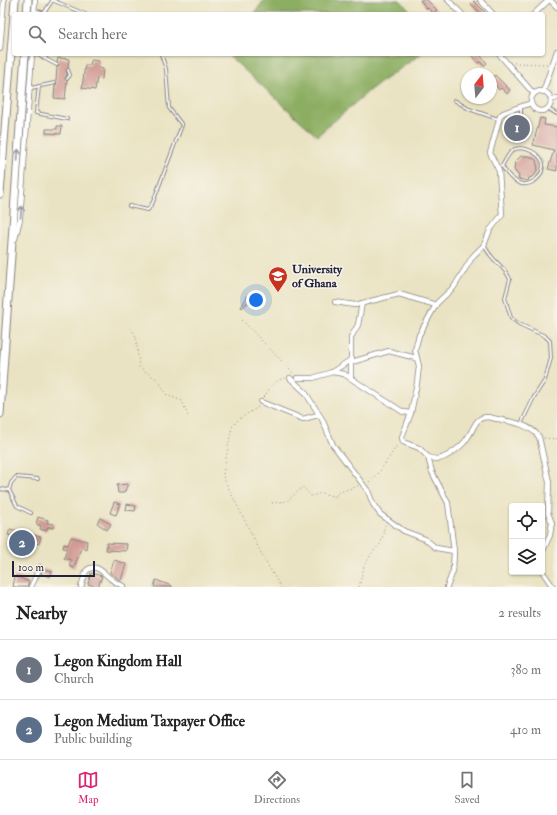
<!DOCTYPE html>
<style>
body{margin:0;font-family:"IM FELL Double Pica",serif;background:#f2f2f2;color:#222}
.controls{position:absolute;right:12px;bottom:12px;display:grid;overflow:hidden;border-radius:4px;box-shadow:0 1px 3px #0004}
.controls button{width:36px;height:36px;display:grid;place-items:center;padding:0;border:0;border-bottom:1px solid #e0e0e0;background:#fff;color:#222;font:20px sans-serif}
.compass{position:absolute;left:461px;top:68px;width:36px;height:36px;border-radius:50%;background:#fff;box-shadow:0 1px 3px #0004;rotate:16deg}
.scale{position:absolute;left:12px;bottom:10px;width:83px;box-sizing:border-box;padding-left:4px;border:2px solid #22223b;border-top:0;font-size:11px;line-height:14px;white-space:nowrap;color:#22223b;-webkit-text-stroke:3px #f7f3e8;paint-order:stroke}
.you{position:absolute;left:256px;top:300px;width:14px;height:14px;margin:-10px;border:3px solid #fff;border-radius:50%;background:#1a73e8;box-shadow:0 0 0 6px #1a73e833}
.badge{display:grid;place-items:center;width:26px;height:26px;border-radius:50%;background:#db2777;color:#fff;font-size:13px;font-weight:700}
.pin{position:absolute;translate:-50% -50%;border:2px solid #fff;box-shadow:0 1px 4px #0006}
.list{margin:0;padding:0;list-style:none}
h2{display:flex;justify-content:space-between;align-items:center;height:52px;margin:0;padding:0 16px;font-size:17px}
h2 small{font-size:13px;font-weight:400;color:#767676}
.list li{display:grid;grid-template-columns:26px 1fr auto;gap:12px;align-items:center;box-sizing:border-box;height:60px;padding:0 16px;border-top:1px solid #e0e0e0}
.list b{display:block;font-size:15px;white-space:nowrap}
.list p{margin:0;font-size:13px;white-space:nowrap;color:#767676}
.list em{font-size:13px;font-style:normal;color:#767676}
.icon{flex:none;width:22px;height:22px;fill:none;stroke:currentColor;stroke-width:2;stroke-linecap:round;stroke-linejoin:round}
.map{position:relative;flex:none;width:557px;height:587px;overflow:hidden}
.search{position:absolute;background:#fff;box-shadow:0 1px 3px #0004;left:12px;right:12px;top:12px;height:44px;display:flex;align-items:center;gap:10px;box-sizing:border-box;padding:0 14px;border-radius:4px;color:#767676;font-size:15px}
.sheet{height:172px;background:#fff}
nav{display:flex;justify-content:space-around;align-items:center;box-sizing:border-box;height:56px;border-top:1px solid #e0e0e0;background:#fff;font-size:11px;color:#767676}
nav a{display:grid;justify-items:center;gap:2px}
nav .on{color:#db2777}
.map>svg:first-child{display:block}
</style>
<div class="map">
<svg width="557" height="587" viewBox="0 0 557 587">
<rect width="100%" height="100%" fill="#f7f3e8"/>
<filter id="ink" filterUnits="userSpaceOnUse"><feTurbulence type="fractalNoise" baseFrequency=".025" numOctaves="2"/><feDisplacementMap in="SourceGraphic" scale="8" xChannelSelector="R" yChannelSelector="G"/><feConvolveMatrix kernelMatrix="1 2 1 2 8 2 1 2 1" color-interpolation-filters="sRGB"/></filter>
<filter id="wash" filterUnits="userSpaceOnUse"><feTurbulence type="fractalNoise" baseFrequency=".012" numOctaves="4" result="noise"/><feDisplacementMap in="SourceGraphic" scale="16" xChannelSelector="R" yChannelSelector="G"/><feGaussianBlur stdDeviation="0.9" result="paint"/><feColorMatrix in="noise" values="0 0 0 0 0 0 0 0 0 0 0 0 0 0 0 0 0 1.4 0 .05"/><feComposite in="paint" operator="in"/></filter>
<g filter="url(#wash)">
<rect width="100%" height="100%" fill="#eae3c3"/>
<g fill="#8cae62" stroke="#57684e">
<path d="M264 0H400L413 14H254Z"/>
<path d="M227 54H421L371 89 317 136Z"/>
</g>
<g id="blocks">
<g fill="#d19b94">
<path d="M420 0H427L437 10 433 13 428 8 427 9Z"/>
<path d="M474 1 487 14H481L471 4Z"/>
<path d="M471 54H479L487 63 484 66 480 62 478 63Z"/>
<path d="M58 58 69 59 68 68 66 70 67 75 65 79 67 81 65 99 54 98 55 86 57 83 56 81 57 67 59 65 57 62Z"/>
<path d="M91 60 99 61 98 68 103 69 102 79 97 78 95 90 82 88 85 65H90Z"/>
<path d="M495 75 510 90 507 94 501 88 499 90 491 79Z"/>
<path d="M540 118 545 119 544 125 557 127V171L548 169 554 150 533 145Z"/>
<path d="M509 122 527 124 525 136 507 132Z"/>
<path d="M57 126H62L61 134 46 133V129H57Z"/>
<path d="M521 156H529L536 160 538 169 534 176 529 178 528 181 518 179 519 176 514 170 515 162Z"/>
<path d="M248 295 253 297 250 302H248L242 308 241 307Z"/>
<path d="M128 484 124 493H118L117 485Z"/>
<path d="M114 502 120 504 116 515 110 513Z"/>
<path d="M127 504 136 506 135 511 126 510Z"/>
<path d="M38 517 48 520 47 523 54 524 53 528 48 527 46 531 40 529 41 526 36 524Z"/>
<path d="M100 518 111 524 107 530 97 523Z"/>
<path d="M10 529 41 537 39 544 24 539 22 544 15 542 16 537 8 535Z"/>
<path d="M71 537 87 541 86 549 81 548 74 568 69 566 71 560 64 558 67 549 63 548 64 544 68 545Z"/>
<path d="M107 543 127 544 126 551 106 550Z"/>
<path d="M114 560 126 564 121 580 110 573Z"/>
<path d="M43 569 52 571 50 577 41 574Z"/>
<path d="M91 573 102 576 98 587 88 584Z"/>
<path d="M15 576 29 582 27 587H13Z"/>
<path d="M156 580 172 586V587H154Z"/>
</g>
</g>
</g>
<g filter="url(#ink)">
<use href="#blocks" fill-opacity="0" stroke="#86827f" stroke-width="1"/>
<g fill="none" stroke-linecap="round" stroke-linejoin="round">
<defs>
<g id="service">
<path d="M52 0 85 14"/>
<path d="M35 10 44 13"/>
<path d="M44 13 52 1"/>
<path d="M36 54 57 65"/>
<path d="M45 58 47 54"/>
<path d="M67 79 70 75 68 70"/>
<path d="M39 86 36 113 67 119"/>
<path d="M31 88 55 83"/>
<path d="M454 100 469 109 498 119"/>
<path d="M521 108V120"/>
<path d="M548 109 557 114"/>
<path d="M498 167 502 166C505 171 509 177 514 180 526 190 542 180 543 166 544 154 521 143 512 151 508 154 505 161 502 166"/>
<path d="M129 206 148 210 153 202 182 125 169 108 166 69 161 54"/>
<path d="M485 246C490 260 504 265 510 279L505 298 511 318 519 324 545 336 550 341 551 358 545 380 534 397 521 424"/>
<path d="M0 489 9 490 11 483 16 477 38 479"/>
<path d="M9 490 17 506 31 513"/>
</g>
<g id="minor">
<path d="M448 0 462 14"/>
<path d="M480 0 493 14"/>
<path d="M550 0 557 7"/>
<path d="M34 14 35 0"/>
<path d="M534 14 549 0"/>
<path d="M0 49 4 0"/>
<path d="M499 54 534 94"/>
<circle cx="541" cy="101" r="10"/>
<path d="M543 92 557 51"/>
<path d="M551 100 557 98"/>
<path d="M15 239 20 219 32 54"/>
<path d="M335 302 355 305 399 294 436 305"/>
<path d="M352 362 389 351 416 358"/>
<path d="M332 372 352 359"/>
<path d="M290 378 305 392 322 419 333 445 368 491 373 504 380 514 404 531 425 539 436 548 454 551"/>
<path d="M297 378H313L332 372 344 374 403 412 411 413"/>
<path d="M351 378V337L358 325 362 303"/>
<path d="M261 402 303 419 318 415"/>
<path d="M428 457C431 458 435 459 438 459 447 458 464 445 468 437 475 427 475 417 488 417 504 421 529 422 539 437L549 482 548 513 552 523 550 535 542 553"/>
<path d="M542 571 553 587"/>
<path d="M31 587 40 567"/>
<path d="M81 587 86 571C96 562 103 573 111 579 115 582 119 584 123 586"/>
<path d="M447 587 453 571 454 551 448 503 432 472 428 457 419 448 403 442 402 437 411 413 417 383 419 366 415 350 419 335 437 303 454 287 473 256 484 245 490 230 502 215 499 171 490 153 500 116 503 113 531 103"/>
</g>
<g id="trunk">
<path d="M14 14 15 0"/>
<path d="M27 14 28 0"/>
<path d="M0 194 14 14"/>
<path d="M0 414 25 54"/>
</g>
</defs>
<use href="#service" stroke="#86827f" stroke-width="4"/>
<use href="#minor" stroke="#86827f" stroke-width="6"/>
<use href="#trunk" stroke="#86827f" stroke-width="9"/>
<g stroke="#86827f" stroke-width="1" stroke-dasharray="1 3" stroke-linecap="butt">
<path d="M514 63 547 64"/>
<path d="M242 320 293 373"/>
<path d="M131 328 136 336 139 367 158 380 167 395 182 401 189 418"/>
<path d="M264 397C270 389 274 379 286 378"/>
<path d="M258 407 239 419 232 427 223 474 224 479 265 561 281 587"/>
<path d="M544 438 557 439"/>
<path d="M369 482 378 474 398 444"/>
<path d="M272 503 287 501 303 487 311 496 322 493 336 497 337 493 358 486"/>
<path d="M359 587 364 567 371 554 381 543 385 525"/>
</g>
<use href="#service" stroke="#fff" stroke-width="2"/>
<use href="#minor" stroke="#fff" stroke-width="4.5"/>
<use href="#trunk" stroke="#fff" stroke-width="7"/>
</g>
<defs><path id="oneway-shaft" d="M-6 0H5M1.5-3L5.5 0L1.5 3" fill="none" stroke-width="1.6" stroke-linecap="round" stroke-linejoin="round"/></defs>
<g stroke="#9c9ca7">
<use href="#oneway-shaft" transform="translate(18 155) rotate(-86)"/>
<use href="#oneway-shaft" transform="translate(21 212) rotate(-85)"/>
</g>
</g>
<defs>
<symbol id="university-pin" viewBox="-11 -11 22 30"><path d="M0 17L-7.5 6A9.5 9.5 0 1 1 7.5 6Z" fill="#c8321e" stroke="#f7f3e8"/><path d="M0-5L7-2L0 1L-7-2ZM-4 1L0 2.5L4 1V4Q0 6-4 4Z" fill="#fff"/></symbol>
</defs>
<g fill-rule="evenodd">
<use href="#university-pin" x="267" y="265" width="22" height="30"/>
</g>
<g text-anchor="middle" stroke-width="3" stroke-linejoin="round" paint-order="stroke">
<g font-size="12" font-weight="bold" fill="#22223b" stroke="#f7f3e8" text-anchor="start">
<text x="292" y="273">University<tspan x="292" dy="14">of Ghana</tspan></text>
</g>
</g>
</svg>
<div class="controls">
<button><svg class="icon" aria-label="locate" viewBox="0 0 24 24"><circle cx="12" cy="12" r="6"/><path d="M12 2v4M12 18v4M2 12h4M18 12h4"/></svg></button>
<button><svg class="icon" aria-label="layers" viewBox="0 0 24 24"><path d="M12 4l9 5-9 5-9-5zM3 14l9 5 9-5"/></svg></button>
</div>
<svg class="compass" viewBox="-18 -18 36 36"><path d="M0-13l5 13h-10z" fill="#e53935"/><path d="M0 13l5-13h-10z" fill="#767676"/></svg>
<div class="scale">100 m</div>
<div class="you"></div>
<div class="pin badge" style="left:517px;top:128px;background:#6b7280">1</div>
<div class="pin badge" style="left:22px;top:543px;background:#5c6f8a">2</div>
<div class="search"><svg class="icon" aria-label="search" viewBox="0 0 24 24"><circle cx="10" cy="10" r="6"/><path d="M15 15l6 6"/></svg>Search here</div>
</div>
<section class="sheet">
<h2>Nearby<small>2 results</small></h2>
<ul class="list">
<li><span class="badge" style="background:#6b7280">1</span><div><b>Legon Kingdom Hall</b><p>Church</p></div><em>380 m</em></li>
<li><span class="badge" style="background:#5c6f8a">2</span><div><b>Legon Medium Taxpayer Office</b><p>Public building</p></div><em>410 m</em></li>
</ul>
</section>
<nav>
<a class="on"><svg class="icon" aria-label="map" viewBox="0 0 24 24"><path d="M3 6l6-2 6 2 6-2v14l-6 2-6-2-6 2zM9 4v14M15 6v14"/></svg>Map</a>
<a><svg class="icon" aria-label="directions" viewBox="0 0 24 24"><path d="M12 3l9 9-9 9-9-9zM9 14v-3h6M13 9l2 2-2 2"/></svg>Directions</a>
<a><svg class="icon" aria-label="saved" viewBox="0 0 24 24"><path d="M7 4h10v16l-5-4-5 4z"/></svg>Saved</a>
</nav>
